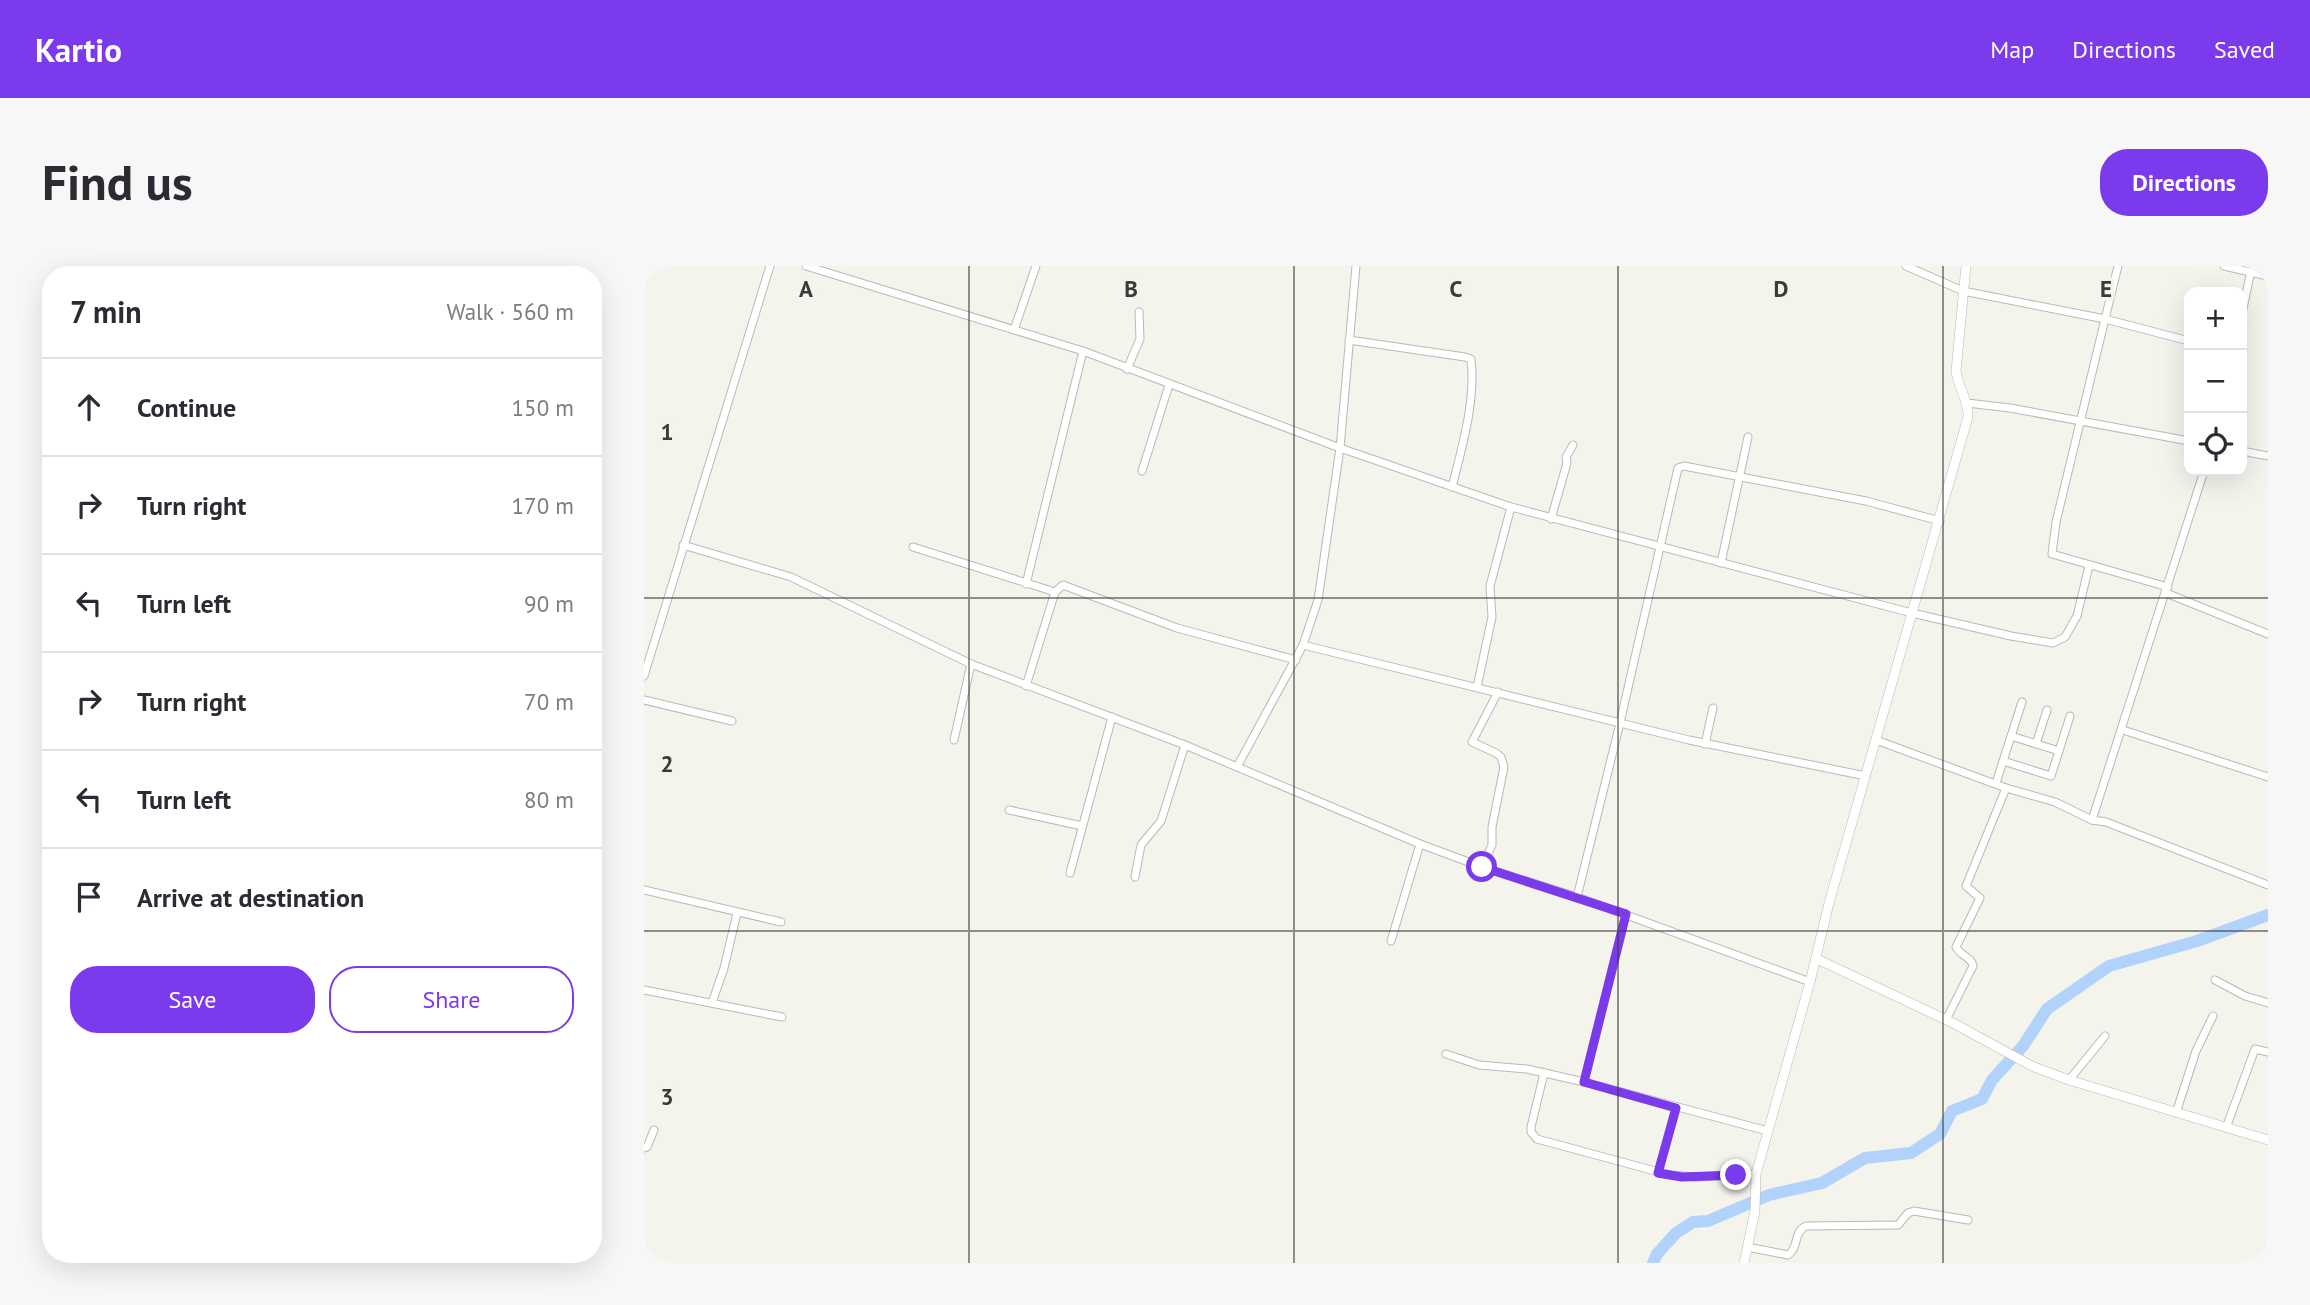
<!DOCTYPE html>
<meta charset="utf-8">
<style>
body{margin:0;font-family:"PT Sans",sans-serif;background:#f7f7f7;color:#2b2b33}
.controls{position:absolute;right:21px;top:21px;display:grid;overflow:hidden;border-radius:14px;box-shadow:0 7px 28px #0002}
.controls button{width:63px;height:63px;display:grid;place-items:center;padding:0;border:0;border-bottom:2px solid #e1e1e2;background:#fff;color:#2b2b33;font:35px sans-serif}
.stop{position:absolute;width:21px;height:21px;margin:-16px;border:5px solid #7c3aed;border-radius:50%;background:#fff}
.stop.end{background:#7c3aed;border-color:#fff;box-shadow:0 2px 7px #0008}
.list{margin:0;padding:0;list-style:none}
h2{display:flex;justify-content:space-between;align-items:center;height:91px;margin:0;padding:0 28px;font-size:30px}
h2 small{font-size:23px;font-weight:400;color:#7c7c81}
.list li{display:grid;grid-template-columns:46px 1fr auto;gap:21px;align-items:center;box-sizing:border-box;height:98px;padding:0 28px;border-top:2px solid #e1e1e2}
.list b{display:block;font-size:26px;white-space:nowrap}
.list em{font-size:23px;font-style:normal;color:#7c7c81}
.actions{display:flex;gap:14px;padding:21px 28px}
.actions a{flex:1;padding:16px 0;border:2px solid #7c3aed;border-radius:28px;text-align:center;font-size:24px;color:#7c3aed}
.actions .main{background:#7c3aed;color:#fff}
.icon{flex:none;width:38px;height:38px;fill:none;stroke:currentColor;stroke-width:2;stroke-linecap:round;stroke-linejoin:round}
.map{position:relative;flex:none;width:1624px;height:997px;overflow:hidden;border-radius:28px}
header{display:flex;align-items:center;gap:42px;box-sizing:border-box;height:98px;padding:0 35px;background:#7c3aed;color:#fff}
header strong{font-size:33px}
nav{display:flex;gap:38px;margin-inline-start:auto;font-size:24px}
.intro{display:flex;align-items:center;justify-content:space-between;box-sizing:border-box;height:168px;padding:0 42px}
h1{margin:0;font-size:49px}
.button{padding:18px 32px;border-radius:28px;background:#7c3aed;color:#fff;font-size:24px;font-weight:700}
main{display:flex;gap:42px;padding:0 42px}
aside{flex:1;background:#fff;border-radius:28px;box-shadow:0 7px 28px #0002}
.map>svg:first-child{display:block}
</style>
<header>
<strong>Kartio</strong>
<nav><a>Map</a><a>Directions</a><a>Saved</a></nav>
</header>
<div class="intro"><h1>Find us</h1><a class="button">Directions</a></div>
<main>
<aside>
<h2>7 min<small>Walk · 560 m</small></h2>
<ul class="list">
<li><svg class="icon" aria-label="ahead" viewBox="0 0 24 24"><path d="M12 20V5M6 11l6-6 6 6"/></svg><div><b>Continue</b></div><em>150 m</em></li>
<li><svg class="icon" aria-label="right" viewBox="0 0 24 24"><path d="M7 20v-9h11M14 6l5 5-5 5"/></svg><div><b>Turn right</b></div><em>170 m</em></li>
<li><svg class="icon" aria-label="left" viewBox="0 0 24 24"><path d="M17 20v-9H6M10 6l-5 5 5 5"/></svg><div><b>Turn left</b></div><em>90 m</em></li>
<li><svg class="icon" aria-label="right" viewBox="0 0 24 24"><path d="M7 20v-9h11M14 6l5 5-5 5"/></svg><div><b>Turn right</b></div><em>70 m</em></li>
<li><svg class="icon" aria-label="left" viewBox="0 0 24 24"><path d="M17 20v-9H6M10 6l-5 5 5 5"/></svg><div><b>Turn left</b></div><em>80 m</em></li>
<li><svg class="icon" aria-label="arrive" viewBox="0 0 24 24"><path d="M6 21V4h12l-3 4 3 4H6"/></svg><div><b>Arrive at destination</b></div></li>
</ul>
<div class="actions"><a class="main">Save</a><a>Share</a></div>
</aside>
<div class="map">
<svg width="1624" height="997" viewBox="0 0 1624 997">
<rect width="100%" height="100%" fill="#f4f3ec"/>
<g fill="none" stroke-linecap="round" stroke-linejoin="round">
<path stroke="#b1d3fb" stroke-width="12" d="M1009 997 1013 988 1032 967 1049 956 1064 955 1125 929 1178 917 1221 892 1267 887 1296 868 1308 845 1338 833 1348 814 1379 780 1403 743 1465 700 1553 675 1624 649"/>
<defs>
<g id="minor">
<path d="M162 0 439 85 696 182 867 241 1268 347 1367 370 1409 377 1421 371 1433 350 1445 300"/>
<path d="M1262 0 1319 25 1461 53 1412 256 1408 288 1524 321"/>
<path d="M1474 0 1461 53 1545 75"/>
<path d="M1580 0 1624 10"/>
<path d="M1598 47 1607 5"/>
<path d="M370 64 392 0"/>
<path d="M705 74 821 91 827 93C832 135 818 181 808 221"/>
<path d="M483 103 496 73 495 46"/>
<path d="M1323 137 1366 142 1545 175"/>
<path d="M1598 185 1624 190"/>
<path d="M498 205 525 119"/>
<path d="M1560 205 1448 554 1462 556 1624 619"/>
<path d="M907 253 923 197 922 191 929 179"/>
<path d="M39 279 147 311 327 398 541 479 776 578 838 601 933 631 1166 716"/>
<path d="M269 281 411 326"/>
<path d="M1077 297 1104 171"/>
<path d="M382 318 439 85"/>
<path d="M1522 327 1624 368"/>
<path d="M659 379 1045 474 1222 510"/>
<path d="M0 410 126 0"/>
<path d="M382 420 411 326 419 319 533 362 652 394"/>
<path d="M833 421 848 351 846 320 867 241"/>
<path d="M0 434 88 455"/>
<path d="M1479 464 1624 511"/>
<path d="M1367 470 1415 485 1426 450"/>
<path d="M310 474 327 398"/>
<path d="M1232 474 1362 522 1411 536 1448 554"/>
<path d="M1061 478 1069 442"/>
<path d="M1392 478 1403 444"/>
<path d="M1359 495 1407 510 1415 485"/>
<path d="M593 501 659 379 674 334 696 182 712 0"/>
<path d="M1352 517 1378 436"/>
<path d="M365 544 438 560"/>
<path d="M838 601 848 579V561L860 501 857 491 852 487 828 476 854 426"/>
<path d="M426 607 468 451"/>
<path d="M491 611 497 579 517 555 541 479"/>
<path d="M0 624 137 656"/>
<path d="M933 631 976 457 1034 202 1040 200 1222 235 1296 255"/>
<path d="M747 675 776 578"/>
<path d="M1571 714 1601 730 1624 737"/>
<path d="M0 724 138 751"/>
<path d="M68 737 80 702 93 647"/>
<path d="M1302 754 1329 700C1328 691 1316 690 1312 681L1336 632 1322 620 1362 522"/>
<path d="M802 788 835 799 883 803 940 816 1124 865"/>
<path d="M900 807 887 861V866L893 873 1026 909 1051 911 1112 908"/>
<path d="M1425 814 1461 770"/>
<path d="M940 816 982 648"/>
<path d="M1532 847 1552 785 1569 750"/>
<path d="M1582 862 1611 783 1624 786"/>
<path d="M0 882 3 881 10 864"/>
<path d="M1014 907 1032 842"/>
<path d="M1103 981 1144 989C1155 982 1149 966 1162 960L1254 959 1264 947 1270 945 1324 954"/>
</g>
<g id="tertiary">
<path d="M1173 693 1309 757 1390 801 1425 814 1624 874"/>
<path d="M1100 997 1111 945 1112 908 1166 716 1185 637 1324 151C1325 135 1314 121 1312 105L1322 0"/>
</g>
</defs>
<use href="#minor" stroke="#bab9b3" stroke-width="9"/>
<use href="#tertiary" stroke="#bab9b3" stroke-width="10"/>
<use href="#minor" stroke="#fff" stroke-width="7"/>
<use href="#tertiary" stroke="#fff" stroke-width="9"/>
</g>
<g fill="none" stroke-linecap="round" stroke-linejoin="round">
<path stroke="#7c3aed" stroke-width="9" d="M838 601 982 648 940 816 1032 842 1014 907 1038 911 1092 909"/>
</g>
<path fill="none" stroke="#3b3a38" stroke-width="2" stroke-opacity="0.55" d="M325 0V997M650 0V997M974 0V997M1299 0V997M0 332H1624M0 665H1624"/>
<g font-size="23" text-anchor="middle" font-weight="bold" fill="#3b3a38" stroke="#f4f3ec" stroke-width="7" stroke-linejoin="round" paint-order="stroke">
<text x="162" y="31">A</text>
<text x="487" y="31">B</text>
<text x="812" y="31">C</text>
<text x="1137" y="31">D</text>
<text x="1462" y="31">E</text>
<text x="23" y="174">1</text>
<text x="23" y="506">2</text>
<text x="23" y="839">3</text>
</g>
</svg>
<div class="controls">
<button>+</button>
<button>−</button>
<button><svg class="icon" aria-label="locate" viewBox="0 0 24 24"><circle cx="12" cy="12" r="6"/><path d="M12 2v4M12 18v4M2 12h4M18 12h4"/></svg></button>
</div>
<div class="stop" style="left:838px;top:601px"></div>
<div class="stop end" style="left:1092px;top:909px"></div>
</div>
</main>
